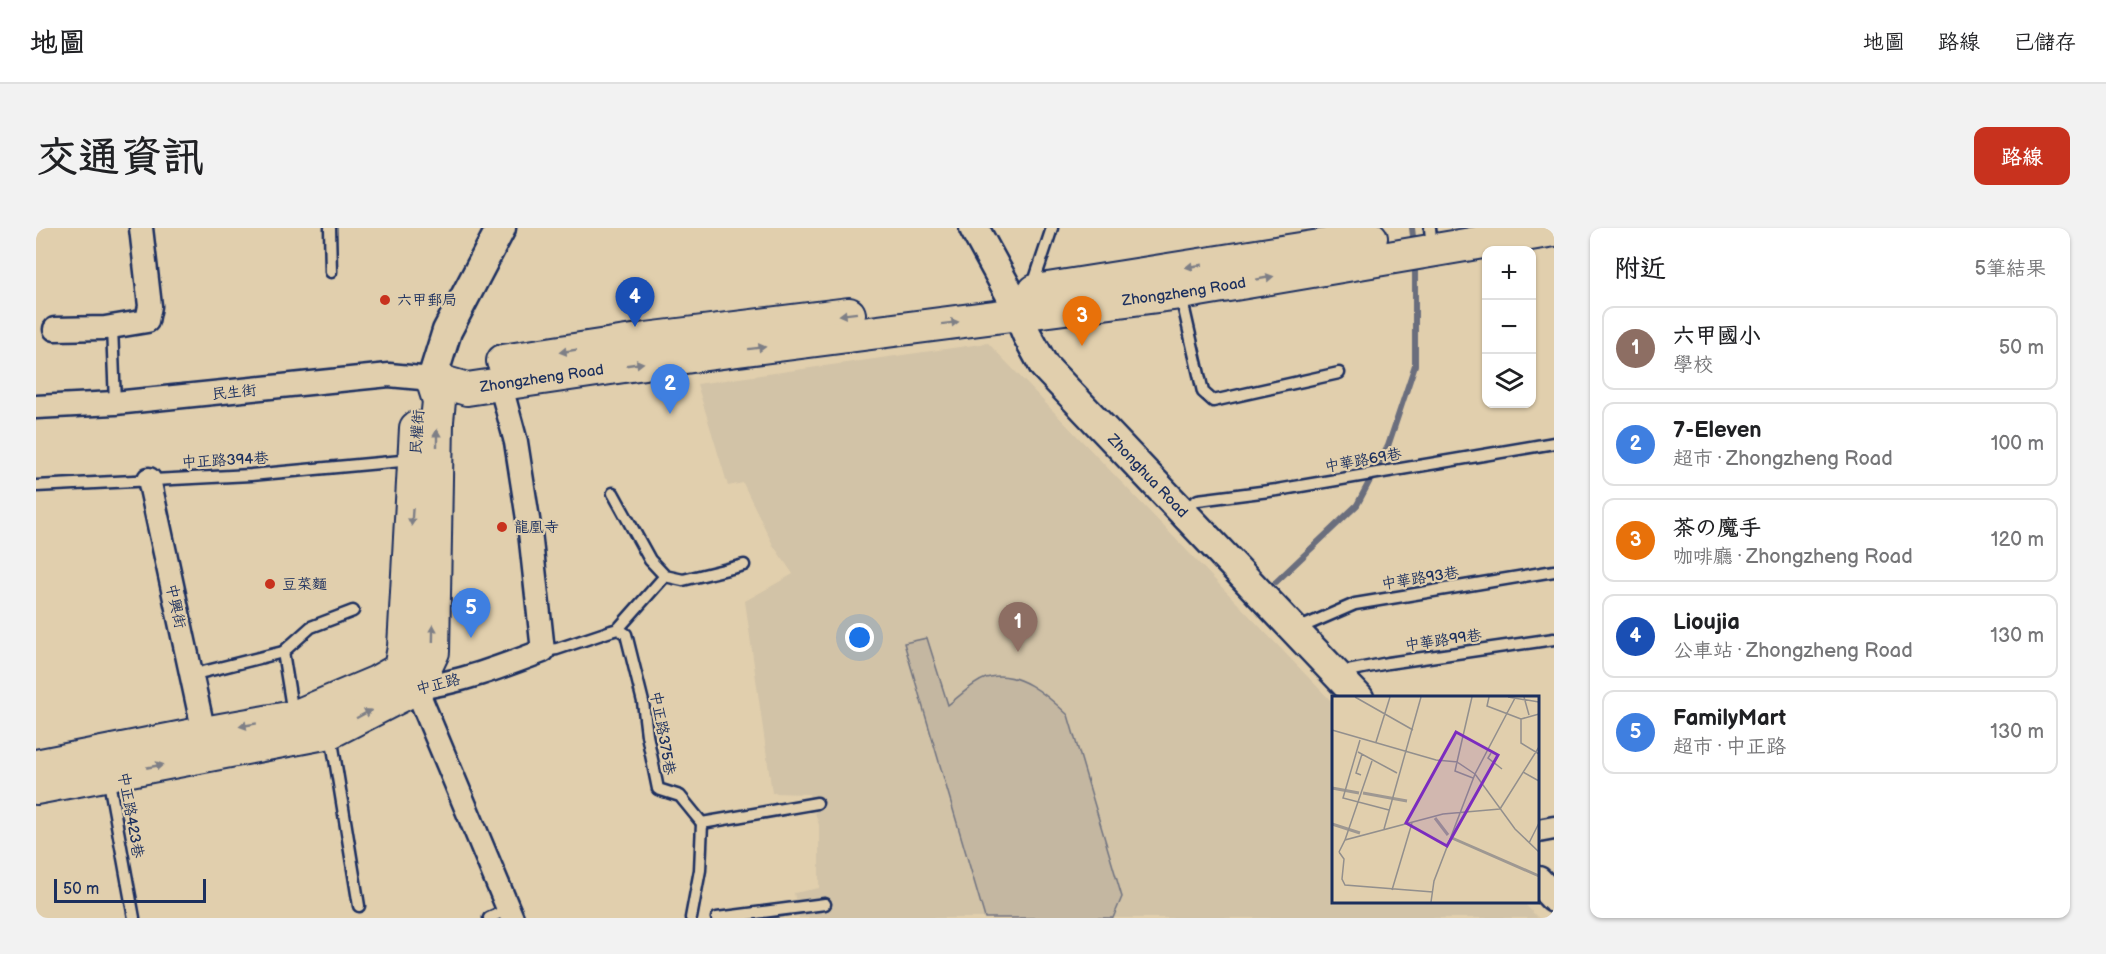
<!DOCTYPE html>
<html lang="zh-TW">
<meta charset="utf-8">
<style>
body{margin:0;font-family:"Balsamiq Sans","LXGW WenKai TC","Klee One",sans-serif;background:#f2f2f2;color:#202124}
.controls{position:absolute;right:18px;top:18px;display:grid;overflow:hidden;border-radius:12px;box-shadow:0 2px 4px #0004}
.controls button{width:54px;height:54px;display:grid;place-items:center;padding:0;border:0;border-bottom:2px solid #e0e0e0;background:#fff;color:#202124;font:30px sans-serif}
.scale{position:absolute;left:18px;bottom:15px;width:152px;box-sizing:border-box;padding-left:6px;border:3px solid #1b2f5e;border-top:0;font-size:16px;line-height:21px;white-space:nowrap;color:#1b2f5e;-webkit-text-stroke:4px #e1cfad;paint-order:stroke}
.you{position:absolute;left:824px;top:410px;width:21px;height:21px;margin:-15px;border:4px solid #fff;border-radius:50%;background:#1a73e8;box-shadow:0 0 0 9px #1a73e833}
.badge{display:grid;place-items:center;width:39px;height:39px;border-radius:50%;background:#c8321e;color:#fff;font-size:20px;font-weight:700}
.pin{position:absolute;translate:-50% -50px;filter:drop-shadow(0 2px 3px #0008)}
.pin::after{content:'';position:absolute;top:32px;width:21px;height:18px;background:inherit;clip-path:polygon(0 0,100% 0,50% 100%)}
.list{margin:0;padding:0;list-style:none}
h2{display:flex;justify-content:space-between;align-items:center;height:78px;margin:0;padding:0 24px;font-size:26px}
h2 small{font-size:20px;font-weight:400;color:#757577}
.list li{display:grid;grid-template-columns:39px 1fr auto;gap:18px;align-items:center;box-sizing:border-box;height:84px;margin:0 12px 12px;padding:0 12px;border:2px solid #e0e0e0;border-radius:12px}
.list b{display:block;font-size:22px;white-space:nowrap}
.list p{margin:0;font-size:20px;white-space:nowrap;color:#757577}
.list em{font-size:20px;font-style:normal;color:#757577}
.icon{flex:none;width:33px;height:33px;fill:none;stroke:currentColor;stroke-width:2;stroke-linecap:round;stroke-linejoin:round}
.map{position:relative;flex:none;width:1518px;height:690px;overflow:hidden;border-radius:12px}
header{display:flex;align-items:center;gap:36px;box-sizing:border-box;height:84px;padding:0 30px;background:#fff;border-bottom:2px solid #e0e0e0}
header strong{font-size:28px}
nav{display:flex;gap:33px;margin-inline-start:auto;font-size:21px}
.intro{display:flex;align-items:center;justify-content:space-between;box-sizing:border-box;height:144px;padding:0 36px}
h1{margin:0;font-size:42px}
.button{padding:15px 27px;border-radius:12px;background:#c8321e;color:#fff;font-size:21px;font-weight:700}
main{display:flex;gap:36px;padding:0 36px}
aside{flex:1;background:#fff;border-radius:12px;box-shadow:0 2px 4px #0004}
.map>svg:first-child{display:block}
</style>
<header>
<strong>地圖</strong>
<nav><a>地圖</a><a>路線</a><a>已儲存</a></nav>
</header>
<div class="intro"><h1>交通資訊</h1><a class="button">路線</a></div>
<main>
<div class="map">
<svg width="1518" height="690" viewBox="0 0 1518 690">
<rect width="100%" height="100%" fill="#e1cfad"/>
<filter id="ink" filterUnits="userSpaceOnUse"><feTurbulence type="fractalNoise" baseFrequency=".0167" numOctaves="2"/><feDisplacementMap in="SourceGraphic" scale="12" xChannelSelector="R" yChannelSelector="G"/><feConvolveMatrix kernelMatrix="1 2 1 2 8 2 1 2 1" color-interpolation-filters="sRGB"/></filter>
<g filter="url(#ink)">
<path fill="#d2c3a7" d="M952 115 1297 475 1298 674H1487L1502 690H763L758 665 783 660V597L773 566 736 565 709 373 757 346 737 317 707 255 692 258 661 156Z"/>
<path fill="#c4b7a1" stroke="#707380" stroke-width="1.5" d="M891 410 912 477C924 468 936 455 950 450 981 440 1012 468 1032 487L1086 669 1077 690H949L868 415Z"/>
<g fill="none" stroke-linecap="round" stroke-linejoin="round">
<g stroke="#6a6e7d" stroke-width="6">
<path d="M1376 0 1378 17"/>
<path d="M1240 354 1321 277 1352 218 1379 137V34"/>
</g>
<defs>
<g id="service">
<path d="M294 0 295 44"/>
<path d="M1394 0 1396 21"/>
<path d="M996 60 1016 0"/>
<path d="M1145 68 1167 164 1177 173 1303 145"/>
<path d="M76 99 79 175"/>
<path d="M0 258 215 247 376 232"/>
<path d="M577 265 614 332 629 348 647 352 708 337"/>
<path d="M1145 283 1162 272 1241 262 1518 215"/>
<path d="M582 401 629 348"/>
<path d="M1259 402 1319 376 1518 343"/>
<path d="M507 423 521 421 575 403 582 401 590 406 607 474 611 507 622 561 644 568 666 595"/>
<path d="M247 424 257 486"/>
<path d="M1302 445 1352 435 1518 411"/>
<path d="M155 447 247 424 275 399 317 383"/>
<path d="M295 507 323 678"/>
<path d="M72 548 98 690"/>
<path d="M666 595 781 575"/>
<path d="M453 690 472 681"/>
<path d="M655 690 664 642 666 595"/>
<path d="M681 690 789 676"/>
</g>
<g id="minor">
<path d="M19 101 69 100 111 93 114 78 105 0"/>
<path d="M0 179 79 175 353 147 396 151"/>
<path d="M113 251 168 505"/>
<path d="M371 450 380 460 476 690"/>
<path d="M380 460C423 455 465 439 507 423L494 304 480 214 464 155"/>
<path d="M1502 603 1518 600"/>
</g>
<g id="tertiary">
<path id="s1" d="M938 0 974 66 991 107 1008 138 1323 470"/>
<path d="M396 151 411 103 465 0"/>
<path d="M1502 653 1518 670"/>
</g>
<g id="secondary">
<path d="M999 63 1335 10"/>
<path d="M467 133 610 111 813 86"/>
<path id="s2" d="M396 151 431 161 663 127 1145 65 1518 2"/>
<path d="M0 538 168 505 258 489 341 454 364 441 368 419 380 200"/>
<path d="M0 560 294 504 380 460 397 424 401 193 403 173 396 151"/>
</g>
</defs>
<use href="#service" stroke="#1b2f5e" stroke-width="15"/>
<use href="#minor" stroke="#1b2f5e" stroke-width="27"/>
<use href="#tertiary" stroke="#1b2f5e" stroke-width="33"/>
<use href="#secondary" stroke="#1b2f5e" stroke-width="36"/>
<use href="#service" stroke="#e1cfad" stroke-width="10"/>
<use href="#minor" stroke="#e1cfad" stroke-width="22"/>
<use href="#tertiary" stroke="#e1cfad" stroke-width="28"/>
<use href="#secondary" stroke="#e1cfad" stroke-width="32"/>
</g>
<defs><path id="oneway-solid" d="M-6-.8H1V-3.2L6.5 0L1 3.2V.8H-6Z" transform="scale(1.5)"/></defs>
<g fill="#7e7f86">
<use href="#oneway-solid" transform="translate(1158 38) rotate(171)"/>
<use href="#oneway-solid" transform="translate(1229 50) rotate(-10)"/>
<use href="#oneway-solid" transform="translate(812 86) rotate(173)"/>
<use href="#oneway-solid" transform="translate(914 95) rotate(-7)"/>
<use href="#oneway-solid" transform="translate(721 120) rotate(-7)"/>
<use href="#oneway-solid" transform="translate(532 123) rotate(171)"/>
<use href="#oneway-solid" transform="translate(599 136) rotate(-8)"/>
<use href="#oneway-solid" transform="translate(401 210) rotate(-90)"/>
<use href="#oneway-solid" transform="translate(376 289) rotate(94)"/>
<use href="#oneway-solid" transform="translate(397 405) rotate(-89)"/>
<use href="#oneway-solid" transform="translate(328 486) rotate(-28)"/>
<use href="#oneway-solid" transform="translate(212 497) rotate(170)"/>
<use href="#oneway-solid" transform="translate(119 538) rotate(-11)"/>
</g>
</g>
<g fill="#c8321e" stroke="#e1cfad" stroke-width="2">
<circle cx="349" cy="72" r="6"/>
<circle cx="466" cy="299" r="6"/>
<circle cx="234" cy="356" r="6"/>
</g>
<g text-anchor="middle" stroke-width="4.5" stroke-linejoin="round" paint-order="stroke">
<g font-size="15" fill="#1b2f5e" stroke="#e1cfad">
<text dy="5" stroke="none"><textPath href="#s2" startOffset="760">Zhongzheng Road</textPath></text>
<text dy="5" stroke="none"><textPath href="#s2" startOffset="112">Zhongzheng Road</textPath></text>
<text transform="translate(198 164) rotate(-6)" y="5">民生街</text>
<text transform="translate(381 204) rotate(-86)" y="5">民權街</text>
<text transform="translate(189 232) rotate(-3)" y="5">中正路394巷</text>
<text transform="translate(1327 232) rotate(-10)" y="5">中華路69巷</text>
<text dy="5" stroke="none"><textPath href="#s1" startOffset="306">Zhonghua Road</textPath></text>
<text transform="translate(1384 350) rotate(-9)" y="5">中華路93巷</text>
<text transform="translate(140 378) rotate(78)" y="5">中興街</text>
<text transform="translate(1407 412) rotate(-8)" y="5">中華路99巷</text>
<text transform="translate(402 456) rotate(-14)" y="5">中正路</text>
<text transform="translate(627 505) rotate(80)" y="5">中正路375巷</text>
<text transform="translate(95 587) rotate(80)" y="5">中正路423巷</text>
</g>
<g font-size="15" fill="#1b2f5e" stroke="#e1cfad" text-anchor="start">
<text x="361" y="77">六甲郵局</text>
<text x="478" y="304">龍凰寺</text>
<text x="246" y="361">豆菜麵</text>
</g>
</g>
<g transform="translate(1296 468)">
<rect width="207" height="207" fill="#e1cfad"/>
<path fill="none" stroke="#9e9892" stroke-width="3" d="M0 92 27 97M31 97 75 105M103 122 116 139M0 128 28 137M120 142 207 180"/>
<path fill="none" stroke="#928f8d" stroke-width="1.5" d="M23 1 81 34M140 1 125 66 143 78M157 1 155 10 189 23M176 1 207 6M192 1 197 19M183 2 143 78 183 133 207 156M189 23V47L207 58M189 23 207 18M0 34 104 64 126 66M28 44 11 102 57 114M44 46 58 1M26 56 65 77M159 57 156 62 170 73M125 66 123 75 141 82M191 76 207 85M29 79 24 77 30 58M168 113 207 51M52 133 89 1M13 144 40 65M197 147 207 127M7 156 13 144 111 118 168 113M7 156 12 163 10 183 13 189 101 196M60 194 80 127M99 206 102 185 143 78"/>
<path fill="#7b2cbf" fill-opacity="0.15" stroke="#7b2cbf" stroke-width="3" d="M124 36 166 59 115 150 74 127Z"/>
<rect width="207" height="207" fill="none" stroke="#1b2f5e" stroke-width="3"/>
</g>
</svg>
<div class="controls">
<button>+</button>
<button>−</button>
<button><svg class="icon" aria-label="layers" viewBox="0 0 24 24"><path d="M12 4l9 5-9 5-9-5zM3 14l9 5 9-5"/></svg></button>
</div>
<div class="scale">50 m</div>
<div class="you"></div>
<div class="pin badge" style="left:982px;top:424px;background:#8d6e63">1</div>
<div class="pin badge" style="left:634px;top:186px;background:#3f7fe0">2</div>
<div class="pin badge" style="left:1046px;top:118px;background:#e8710a">3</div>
<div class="pin badge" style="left:599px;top:99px;background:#1a4fb4">4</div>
<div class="pin badge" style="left:435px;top:410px;background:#3f7fe0">5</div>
</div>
<aside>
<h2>附近<small>5筆結果</small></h2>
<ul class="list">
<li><span class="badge" style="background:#8d6e63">1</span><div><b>六甲國小</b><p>學校</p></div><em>50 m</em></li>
<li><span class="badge" style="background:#3f7fe0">2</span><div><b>7-Eleven</b><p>超市 · Zhongzheng Road</p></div><em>100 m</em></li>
<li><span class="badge" style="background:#e8710a">3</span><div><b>茶の魔手</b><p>咖啡廳 · Zhongzheng Road</p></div><em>120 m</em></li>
<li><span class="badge" style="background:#1a4fb4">4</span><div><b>Lioujia</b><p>公車站 · Zhongzheng Road</p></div><em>130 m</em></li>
<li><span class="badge" style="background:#3f7fe0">5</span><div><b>FamilyMart</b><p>超市 · 中正路</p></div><em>130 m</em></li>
</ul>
</aside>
</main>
